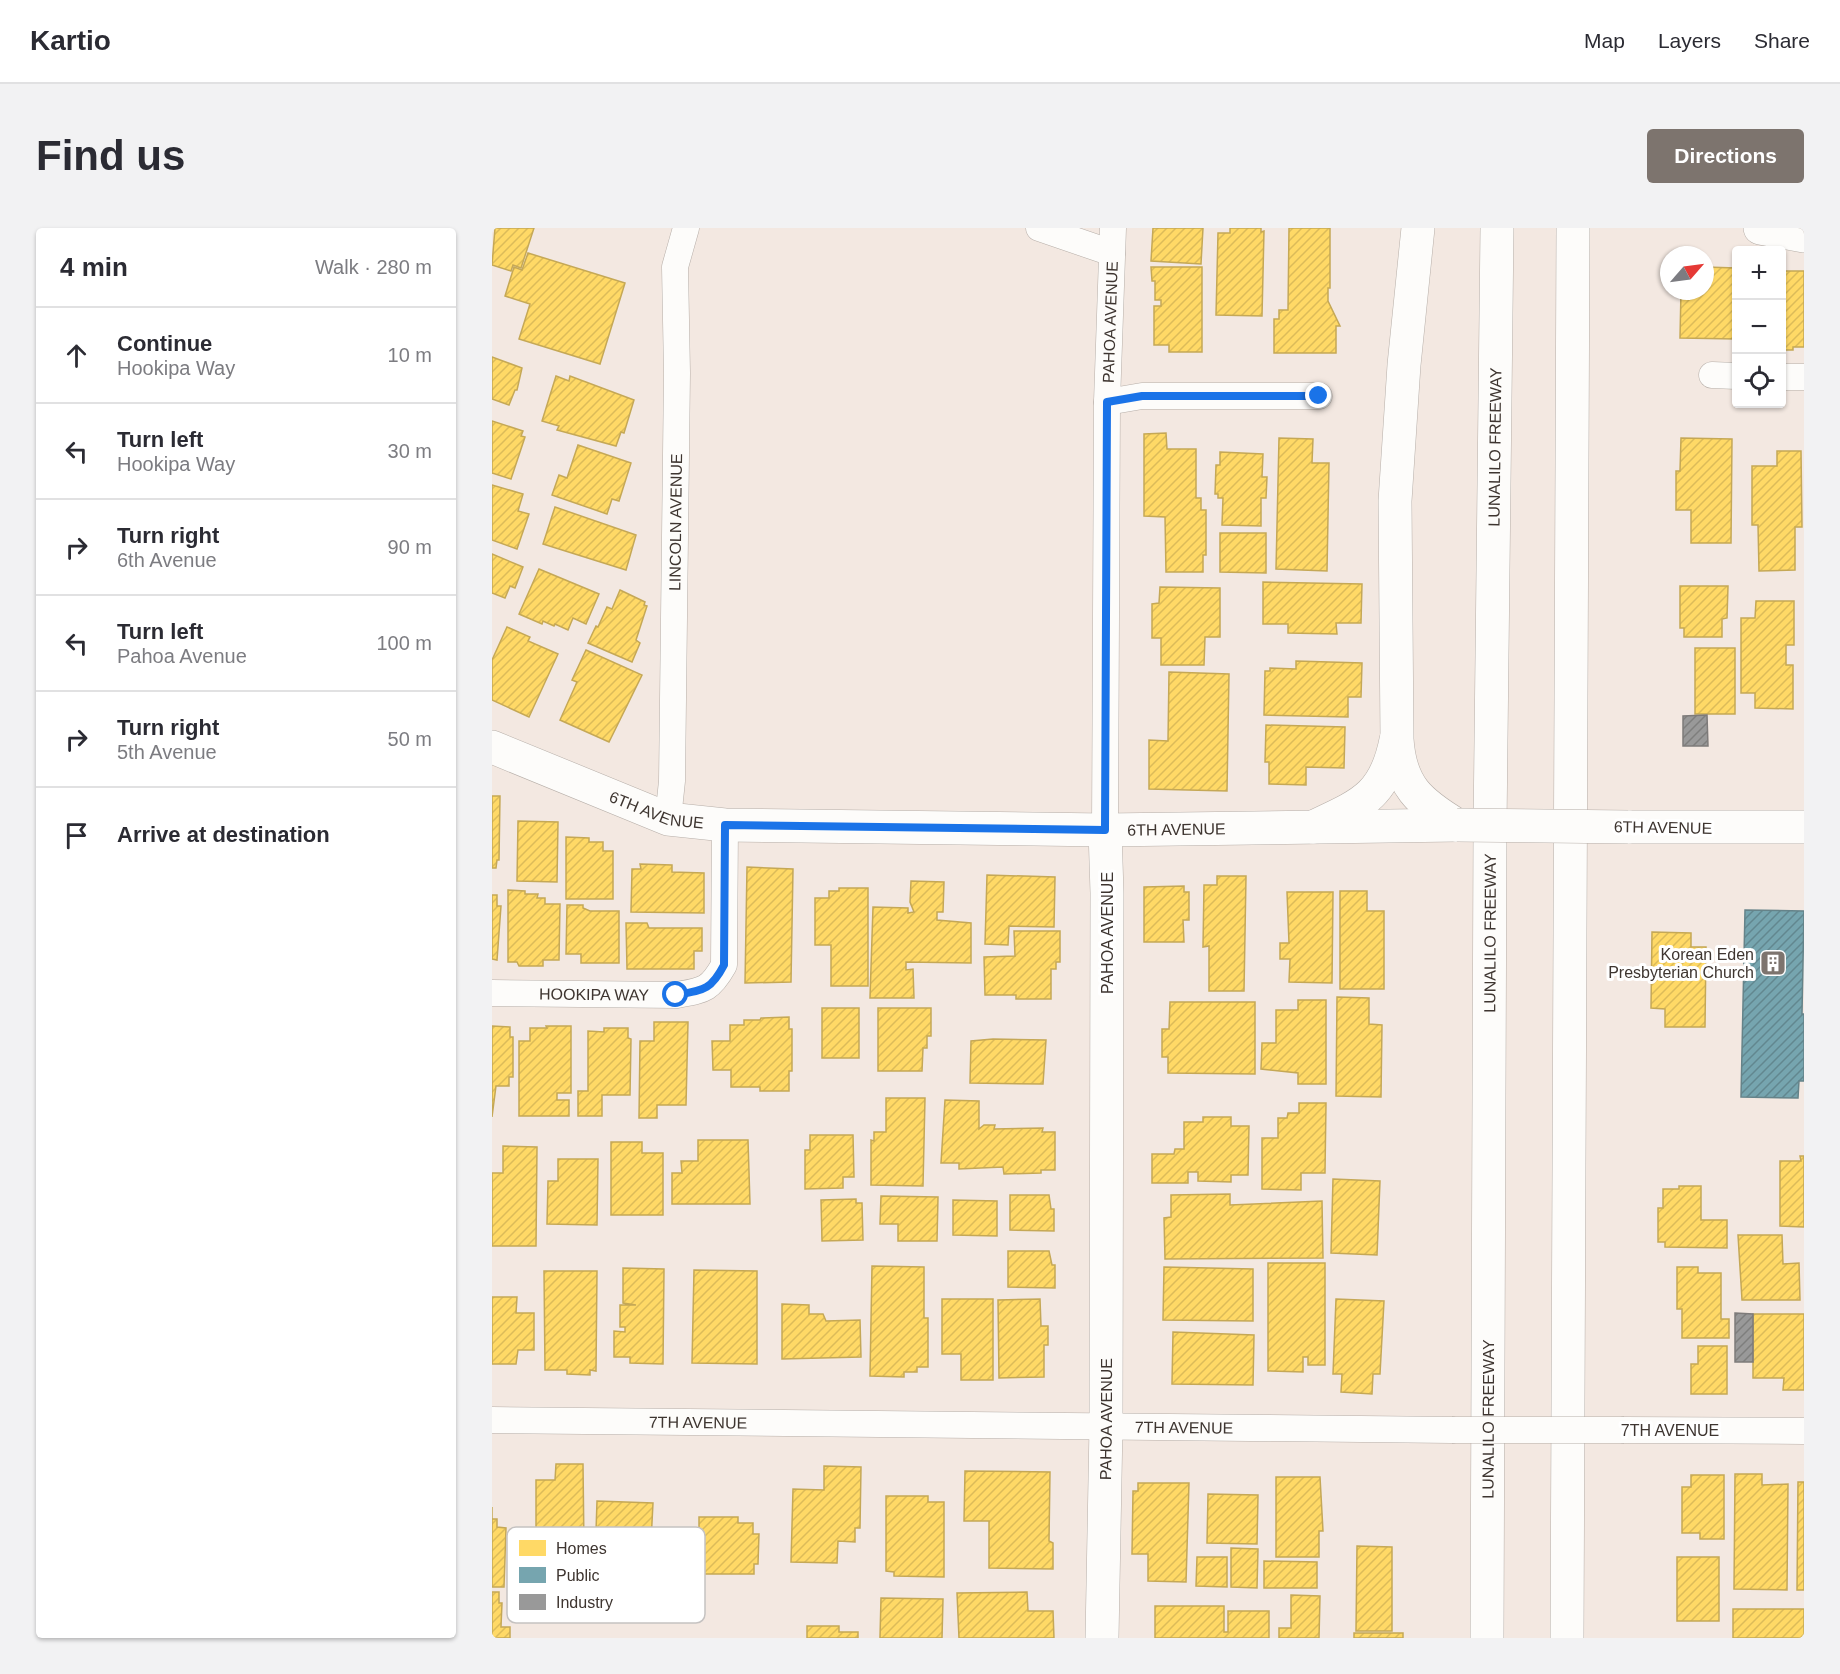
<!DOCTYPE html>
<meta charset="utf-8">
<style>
body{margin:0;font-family:Arial,sans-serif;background:#f2f2f3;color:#2b2b33}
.controls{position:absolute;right:18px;top:18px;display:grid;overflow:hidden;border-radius:6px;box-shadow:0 2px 4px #0004}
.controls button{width:54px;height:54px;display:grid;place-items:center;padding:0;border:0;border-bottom:2px solid #e1e1e2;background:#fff;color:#2b2b33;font:30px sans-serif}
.compass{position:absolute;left:1168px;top:18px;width:54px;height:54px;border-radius:50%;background:#fff;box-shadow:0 2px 4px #0004;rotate:62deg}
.stop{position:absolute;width:18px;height:18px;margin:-14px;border:4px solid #1a73e8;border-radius:50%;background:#fff}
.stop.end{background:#1a73e8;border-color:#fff;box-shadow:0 2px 6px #0008}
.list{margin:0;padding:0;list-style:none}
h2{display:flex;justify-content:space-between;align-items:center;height:78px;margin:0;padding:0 24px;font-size:26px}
h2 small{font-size:20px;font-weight:400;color:#7c7c81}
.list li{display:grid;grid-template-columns:39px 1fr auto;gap:18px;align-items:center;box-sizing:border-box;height:96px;padding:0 24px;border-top:2px solid #e1e1e2}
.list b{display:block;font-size:22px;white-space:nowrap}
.list p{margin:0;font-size:20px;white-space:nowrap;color:#7c7c81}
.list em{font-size:20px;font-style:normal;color:#7c7c81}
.icon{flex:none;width:33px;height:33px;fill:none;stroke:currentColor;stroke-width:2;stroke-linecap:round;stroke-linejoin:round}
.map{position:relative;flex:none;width:1312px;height:1410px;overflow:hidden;border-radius:6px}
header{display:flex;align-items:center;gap:36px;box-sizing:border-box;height:84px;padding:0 30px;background:#fff;border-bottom:2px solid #e1e1e2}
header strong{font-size:28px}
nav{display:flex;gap:33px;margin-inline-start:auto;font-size:21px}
.intro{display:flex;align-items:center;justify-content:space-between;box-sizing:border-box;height:144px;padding:0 36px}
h1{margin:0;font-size:42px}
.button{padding:15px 27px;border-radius:6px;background:#7d746e;color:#fff;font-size:21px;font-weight:700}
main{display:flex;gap:36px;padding:0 36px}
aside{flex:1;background:#fff;border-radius:6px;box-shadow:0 2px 4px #0004}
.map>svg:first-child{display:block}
</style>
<header>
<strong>Kartio</strong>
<nav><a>Map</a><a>Layers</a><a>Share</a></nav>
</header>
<div class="intro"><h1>Find us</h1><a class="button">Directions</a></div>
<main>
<aside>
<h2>4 min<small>Walk · 280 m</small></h2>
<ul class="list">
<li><svg class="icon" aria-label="ahead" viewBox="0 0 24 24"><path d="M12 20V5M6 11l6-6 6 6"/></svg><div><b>Continue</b><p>Hookipa Way</p></div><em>10 m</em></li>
<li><svg class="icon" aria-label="left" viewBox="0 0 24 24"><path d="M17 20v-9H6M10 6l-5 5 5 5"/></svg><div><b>Turn left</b><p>Hookipa Way</p></div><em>30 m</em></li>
<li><svg class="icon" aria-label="right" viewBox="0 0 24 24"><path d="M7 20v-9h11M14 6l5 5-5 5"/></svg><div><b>Turn right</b><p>6th Avenue</p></div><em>90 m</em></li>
<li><svg class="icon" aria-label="left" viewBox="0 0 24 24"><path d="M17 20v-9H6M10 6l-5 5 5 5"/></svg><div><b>Turn left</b><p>Pahoa Avenue</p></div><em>100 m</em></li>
<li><svg class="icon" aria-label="right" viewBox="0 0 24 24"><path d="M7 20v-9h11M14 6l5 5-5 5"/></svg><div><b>Turn right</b><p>5th Avenue</p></div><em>50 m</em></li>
<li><svg class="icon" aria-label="arrive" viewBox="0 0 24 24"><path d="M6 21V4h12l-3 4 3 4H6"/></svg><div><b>Arrive at destination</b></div></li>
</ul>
</aside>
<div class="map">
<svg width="1312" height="1410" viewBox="0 0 1312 1410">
<defs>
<pattern id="homes-hatch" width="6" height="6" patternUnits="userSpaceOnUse" patternTransform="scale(1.5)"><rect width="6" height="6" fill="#ffd966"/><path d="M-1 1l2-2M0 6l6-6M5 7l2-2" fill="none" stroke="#dcbb59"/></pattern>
<pattern id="public-hatch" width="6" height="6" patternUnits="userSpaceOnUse" patternTransform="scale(1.5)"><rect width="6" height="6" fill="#76a5af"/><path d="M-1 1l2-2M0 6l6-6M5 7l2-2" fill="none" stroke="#62878f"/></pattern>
<pattern id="industry-hatch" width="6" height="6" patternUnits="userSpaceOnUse" patternTransform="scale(1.5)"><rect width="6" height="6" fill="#999"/><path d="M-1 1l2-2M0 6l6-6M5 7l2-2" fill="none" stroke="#7e7e7d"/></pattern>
</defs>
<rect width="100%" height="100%" fill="#f3e8e1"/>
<g fill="url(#homes-hatch)" stroke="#c5a856" stroke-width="1.5">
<path d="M3 0H42L29 40 21 37 19 43 0 37Z"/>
<path d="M661 0H711L709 36 659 33Z"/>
<path d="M738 0H769V4L772 3 770 88 724 87 726 5H738Z"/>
<path d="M797 0H838V60H836V73L848 98H844V125H782V91H787V82H796Z"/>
<path d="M36 25 133 55 108 136 27 111 38 76 13 68 22 39 30 42Z"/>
<path d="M659 39H710V124H677V117H662V78H669V72H663V53H660Z"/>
<path d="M1213 39 1244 40V111L1188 110 1189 63H1213Z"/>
<path d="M1290 43H1312V119H1301V122H1290Z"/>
<path d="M0 129 30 140 25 162H23L17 177 0 171Z"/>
<path d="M64 148 77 153 78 148 142 172 132 205 129 204 124 218 65 202 67 198 50 193Z"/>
<path d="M0 193 31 203 29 208 33 209 19 251 0 245Z"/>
<path d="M674 205 675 221H704V270H709V282H714V327H711V344H674L673 289 652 288V206Z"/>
<path d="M787 210 821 211 820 235H837L835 343 784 341Z"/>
<path d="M1189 210 1240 211 1239 315H1199V282H1184V243H1188Z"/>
<path d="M86 217 139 235 127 273 120 271 115 286 60 267 67 247 75 250Z"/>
<path d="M1285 223H1309L1310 299H1303V342L1267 343 1266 297H1260V238H1285Z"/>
<path d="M728 224 771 226 770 249H775L774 270H769V298L730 297 731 270H726V266H723L724 237H728Z"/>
<path d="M0 257 31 266 26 283 37 286 25 321 0 312Z"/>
<path d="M63 279 144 307 134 342 51 316Z"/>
<path d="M728 305H774V345L728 344Z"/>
<path d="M0 326 31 339 23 360 18 358 13 370 0 365Z"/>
<path d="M47 341 107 366 94 396 81 390 76 402 63 396 62 398 51 393 50 396 27 386Z"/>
<path d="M771 354 870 356 869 395H844L845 406 796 405V396H771Z"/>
<path d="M1188 358H1236L1235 390 1230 391V409H1192V400H1188Z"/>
<path d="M668 359 728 360V409H713L712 437H669V410H660V376L667 375Z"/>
<path d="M128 362 153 374 152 377 155 378 144 412 148 415 140 434 96 415 104 398 106 399 115 379 120 381Z"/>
<path d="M1264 373H1302V417H1294V437H1301V481L1263 480V465H1249V390H1263Z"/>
<path d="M15 399 38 409 36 413 66 426 37 489 0 472V432Z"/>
<rect x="1203" y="420" width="40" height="66"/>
<path d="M94 422 150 447 117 514 68 492 85 454 80 452Z"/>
<path d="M804 433 870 435 869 469H856V489L772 487 773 443H778V440L804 441Z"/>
<path d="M677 444 737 446 735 563 657 561V512L676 513Z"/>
<path d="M774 497 853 499 852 540 814 539V557L777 556V534H773Z"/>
<path d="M0 568H8L7 632H5L4 640H0Z"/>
<path d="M26 593 66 594 65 654 25 653Z"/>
<path d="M74 609 97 610V614H111V623H121V671H74Z"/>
<path d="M148 636 180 637V644L212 645V685L139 684 140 641H149Z"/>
<path d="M255 639 301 641 299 754 253 755Z"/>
<path d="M495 647 563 649 562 699 517 698 516 717 493 716Z"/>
<path d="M725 648H754L752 763H717V718L711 719 712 657H725Z"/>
<path d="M419 653 452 654 451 684H445V692L479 695V735L414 734V742L421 741 422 770H378L381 679 416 680V685L422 684 418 674Z"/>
<path d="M692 658V664H697V692H691L692 714H652V659Z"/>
<path d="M347 660H376V758H339V717H323V670H337V663H347Z"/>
<path d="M16 662 33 663V666H46L45 670H53V676H68L67 732H51V738H27L25 734H16Z"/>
<path d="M848 663H875V683H892V761H848Z"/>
<path d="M795 664H841L840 755 797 754 798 731H788V715H797Z"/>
<path d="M0 667H5V678H9L5 732 0 731Z"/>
<path d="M75 677H91V680L98 683H127V735H89V726H74Z"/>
<path d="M134 695H155L157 700H210V723H202V741H135Z"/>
<path d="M522 703H568V734H564V741H559V771H524V767H493L492 729 523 728Z"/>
<path d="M1160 704 1199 705V719H1214L1213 799H1173V781L1159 780Z"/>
<path d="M845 769 877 770V796L890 797 889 869 844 868Z"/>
<path d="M806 772H834V856H806V845L769 841 770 815H784V782H806Z"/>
<path d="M678 774H763V846L676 845V829H670V801H677Z"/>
<rect x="330" y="780" width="37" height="50"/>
<path d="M386 780H439V808H435V820H431L430 843H386Z"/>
<path d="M297 789V801H300V843H297V863H268V859H239V842H221L220 813H238V797H252V792H268L269 790Z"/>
<path d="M162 794H196L194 877H165V890H147L148 813H162Z"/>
<path d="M0 798 18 799V809H21V849H17V858H4L0 889Z"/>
<path d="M54 798H79V865H65V872H77V888H27V813H38V800H55Z"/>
<path d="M112 800H136V810L139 811 138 867H110V888H86V863H96V803L112 804Z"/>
<path d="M501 811 554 812 551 856 478 855 479 813Z"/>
<path d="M394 870H433L431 958 379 957V912L382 913V904H394Z"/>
<path d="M453 872 487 873V901L492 897H503L502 901 551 900 550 904H563V942H549V945L512 946 511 939 467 941V935H449Z"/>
<path d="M807 875H834L833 945H809V962L770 961V910H786V890H795L796 885H807Z"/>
<path d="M711 889H739V898H757L756 947H739V954L706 953V944H696V955H660V926H682L683 921H692V894H711Z"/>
<path d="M318 907H361L362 949H351V960L313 961V922H318Z"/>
<path d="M206 912H256L258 976H180V945H190L189 933H206Z"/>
<path d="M119 914H150V925H171V987H119Z"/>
<path d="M11 918 45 919 44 1018H0V945H11Z"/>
<path d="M1308 928H1312V999L1288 998V933H1309Z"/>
<path d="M66 931H106L105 997 55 996 56 953H66Z"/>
<path d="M841 951 888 953 885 1027 839 1025Z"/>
<path d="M1187 958H1209V992H1235V1020L1173 1019V1014H1166V980H1171V961H1187Z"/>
<path d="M738 966V977L830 973 831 1030 673 1031 672 990 679 989V967Z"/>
<path d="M518 967H557L559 981H562V1003L518 1002Z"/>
<path d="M389 968 446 969 445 1013H406V996H388Z"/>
<path d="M364 971V975H370L371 1012 330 1013 329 972Z"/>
<path d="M461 972 505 973V1008L461 1007Z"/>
<path d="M1246 1007H1290L1291 1036 1307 1035 1308 1072H1250Z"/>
<path d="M516 1023H557L560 1037H563V1060L516 1059Z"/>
<path d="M776 1035H833V1137H816V1129H811V1144L776 1143Z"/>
<path d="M380 1038 432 1039V1090H436V1139H425V1144H412V1149L378 1148Z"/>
<path d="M672 1039 761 1041V1093L671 1092Z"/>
<path d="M1185 1039H1206V1045H1229V1091H1237V1110H1190V1081H1185Z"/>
<path d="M131 1040 172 1041 171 1136 138 1135V1129H122V1103L133 1104V1099H128V1077H144L131 1075Z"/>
<path d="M202 1042 265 1043V1136L200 1135Z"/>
<path d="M52 1043H105L104 1143 98 1142V1147L75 1146V1142H53Z"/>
<path d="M0 1069H25L24 1085H42V1122H26L24 1136H0Z"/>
<path d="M450 1071H501V1152H469V1126H450Z"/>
<path d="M548 1071 549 1098H556V1117H552V1149L507 1150 506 1072Z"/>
<path d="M844 1071 892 1073 888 1146H881L880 1166 849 1164 850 1146H841Z"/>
<path d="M290 1076 317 1077V1086H331L334 1093 368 1092 369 1129 290 1131Z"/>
<path d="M1261 1086H1312V1162H1291L1292 1150H1261Z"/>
<path d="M681 1104 762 1107 761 1157 680 1156Z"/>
<path d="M1206 1118H1235V1166H1199V1136H1206Z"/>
<path d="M64 1236H91L92 1319H44V1252H63Z"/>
<path d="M332 1238 369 1239 368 1300H363V1314L346 1313 345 1335 299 1334 301 1261 332 1262Z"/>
<path d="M473 1243 558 1244 557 1313 561 1315V1341L497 1340V1293H472Z"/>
<path d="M1243 1246H1270V1257L1296 1256 1295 1362 1242 1361Z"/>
<path d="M1199 1247H1232V1311H1208V1305H1190V1259H1199Z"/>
<path d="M784 1249H828L831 1303H827V1329H784Z"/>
<path d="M1306 1254H1312V1362H1305Z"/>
<path d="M646 1255H697L694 1354 656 1353V1326H640L641 1263H646Z"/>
<path d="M716 1266 766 1267 765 1316 715 1315Z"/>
<path d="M394 1268H436V1274H452V1349L402 1348V1344L394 1343Z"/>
<path d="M105 1273 161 1275 158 1333 150 1332V1336L103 1334Z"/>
<path d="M0 1279V1291H5V1299L14 1300 12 1359H0Z"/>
<path d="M207 1289H246V1295H261V1306H267L266 1336H262V1346H207Z"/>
<path d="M865 1318 900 1319V1403H864Z"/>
<path d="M739 1320 766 1321 765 1360 739 1359Z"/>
<path d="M705 1329H735V1359L704 1358Z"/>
<rect x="1185" y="1329" width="42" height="64"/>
<path d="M772 1333 825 1334V1360H772Z"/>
<path d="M0 1364H7V1375H10L9 1399H18V1410H0Z"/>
<path d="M535 1364 536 1383H561L562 1410H467L465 1365Z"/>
<path d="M799 1367 828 1368 827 1410H787V1400H799Z"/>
<path d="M389 1370 451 1371 450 1410H388Z"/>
<path d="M663 1378H732V1404H736V1383H777V1410H663Z"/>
<rect x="1241" y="1381" width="71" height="29"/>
<path d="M315 1398H347V1404H366V1410H315Z"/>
<rect x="862" y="1405" width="49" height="5"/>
</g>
<path fill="url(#public-hatch)" stroke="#658389" stroke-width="1.5" d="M1253 682 1312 683 1310 786H1312V853H1307L1306 870 1249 869Z"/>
<g fill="url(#industry-hatch)" stroke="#7e7b7a" stroke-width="1.5">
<path d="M1215 487 1216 518H1191V488Z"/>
<path d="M1243 1085 1261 1086V1134H1243Z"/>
</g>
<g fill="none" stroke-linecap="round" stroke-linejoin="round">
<defs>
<g id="street">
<path d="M547 0 620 25"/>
<path d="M1220 147 1244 148"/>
<path d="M1290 149H1312"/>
<path d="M615 174 650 168H827"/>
<path id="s1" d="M176 591 180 553 185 145 183 39 194 0"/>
<path id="s2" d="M613 602 615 174 621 0"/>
<path id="s3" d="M0 765 185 767C212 762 218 762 232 737L233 597"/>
<path id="s4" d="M0 1192 960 1202"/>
<path d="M1132 1202 1312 1203"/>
</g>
<g id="secondary">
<path id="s5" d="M0 519 176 591 233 597 613 602 965 597"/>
<path d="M1136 599H1312"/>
<path id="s6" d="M610 1410 614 1198 615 665 613 602"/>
</g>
<g id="highway">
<path d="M926 0 912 137 903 273 905 511C908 558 927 574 965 597"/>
<path d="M1268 0 1312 8"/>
<path d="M821 599C870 576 893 568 904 512"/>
<path id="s7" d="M995 1410 998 599 1005 0"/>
<path d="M1075 1410 1081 0"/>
</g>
</defs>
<use href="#street" stroke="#b6aea8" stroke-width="27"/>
<use href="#secondary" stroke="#b6aea8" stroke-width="34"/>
<use href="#highway" stroke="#b6aea8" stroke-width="34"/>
<use href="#street" stroke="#fdfcfa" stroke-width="26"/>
<use href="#secondary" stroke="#fdfcfa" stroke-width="33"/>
<use href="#highway" stroke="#fdfcfa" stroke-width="33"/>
<defs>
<path id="street-bridge" d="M960 1202H1132"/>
<path id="secondary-bridge" d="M965 597 1136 599"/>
</defs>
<use href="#street-bridge" stroke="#b6aea8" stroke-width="27" stroke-linecap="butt"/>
<use href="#secondary-bridge" stroke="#b6aea8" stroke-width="34" stroke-linecap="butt"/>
<use href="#street-bridge" stroke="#fdfcfa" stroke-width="26"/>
<use href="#secondary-bridge" stroke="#fdfcfa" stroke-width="33"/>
</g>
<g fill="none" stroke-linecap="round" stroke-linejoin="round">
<path stroke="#1a73e8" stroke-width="8" d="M184 767C212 762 219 762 232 737L233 597 613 602 615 174 650 168H827"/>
</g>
<defs>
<symbol id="building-square" viewBox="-11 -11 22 22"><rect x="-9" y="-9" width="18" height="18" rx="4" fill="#7d746e" stroke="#fff"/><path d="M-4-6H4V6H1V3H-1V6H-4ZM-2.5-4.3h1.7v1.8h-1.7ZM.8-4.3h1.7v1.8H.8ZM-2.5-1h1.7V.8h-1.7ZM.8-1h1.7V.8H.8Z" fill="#fff"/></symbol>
</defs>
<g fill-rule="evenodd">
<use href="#building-square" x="1266" y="720" width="30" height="30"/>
</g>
<g text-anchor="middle" stroke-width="6" stroke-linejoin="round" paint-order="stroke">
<g font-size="16" fill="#3e3530" stroke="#fff">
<text dy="6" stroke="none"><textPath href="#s2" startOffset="508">PAHOA AVENUE</textPath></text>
<text dy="6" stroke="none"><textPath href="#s7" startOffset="1191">LUNALILO FREEWAY</textPath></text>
<text dy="6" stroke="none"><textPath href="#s1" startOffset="297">LINCOLN AVENUE</textPath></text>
<text dy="6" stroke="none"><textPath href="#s5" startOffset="177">6TH AVENUE</textPath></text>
<text transform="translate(1171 599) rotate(1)" y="6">6TH AVENUE</text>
<text dy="6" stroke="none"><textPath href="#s5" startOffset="699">6TH AVENUE</textPath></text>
<text transform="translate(615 705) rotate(-90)" y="6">PAHOA AVENUE</text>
<text dy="6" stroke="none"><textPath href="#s7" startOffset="705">LUNALILO FREEWAY</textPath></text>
<text dy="6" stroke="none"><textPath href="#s3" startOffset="102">HOOKIPA WAY</textPath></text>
<text dy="6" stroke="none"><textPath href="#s6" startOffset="219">PAHOA AVENUE</textPath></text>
<text dy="6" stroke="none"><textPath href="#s7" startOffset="219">LUNALILO FREEWAY</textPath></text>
<text dy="6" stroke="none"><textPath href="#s4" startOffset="206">7TH AVENUE</textPath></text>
<text dy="6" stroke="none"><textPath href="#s4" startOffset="692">7TH AVENUE</textPath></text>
<text x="1178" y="1208">7TH AVENUE</text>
</g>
<g font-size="16" fill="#3e3530" stroke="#fff" text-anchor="end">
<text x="1262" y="732">Korean Eden<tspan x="1262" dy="18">Presbyterian Church</tspan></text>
</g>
</g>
<rect x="15" y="1299" width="198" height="96" rx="9" fill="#fff" stroke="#c5c2c1" stroke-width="1.5"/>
<rect x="27" y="1312" width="27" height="16" fill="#ffd966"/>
<rect x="27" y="1339" width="27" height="16" fill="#76a5af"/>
<rect x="27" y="1366" width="27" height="16" fill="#999"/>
<g font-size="16" fill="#3e3530">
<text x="64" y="1326">Homes</text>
<text x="64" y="1353">Public</text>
<text x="64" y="1380">Industry</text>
</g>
</svg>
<div class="controls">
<button>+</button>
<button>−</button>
<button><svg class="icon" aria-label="locate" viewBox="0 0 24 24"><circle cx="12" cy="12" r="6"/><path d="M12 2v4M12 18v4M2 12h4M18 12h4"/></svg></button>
</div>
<svg class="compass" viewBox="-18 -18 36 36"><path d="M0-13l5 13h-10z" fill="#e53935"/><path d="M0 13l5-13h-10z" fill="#7c7c81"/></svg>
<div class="stop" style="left:184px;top:767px"></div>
<div class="stop end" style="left:827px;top:168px"></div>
</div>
</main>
